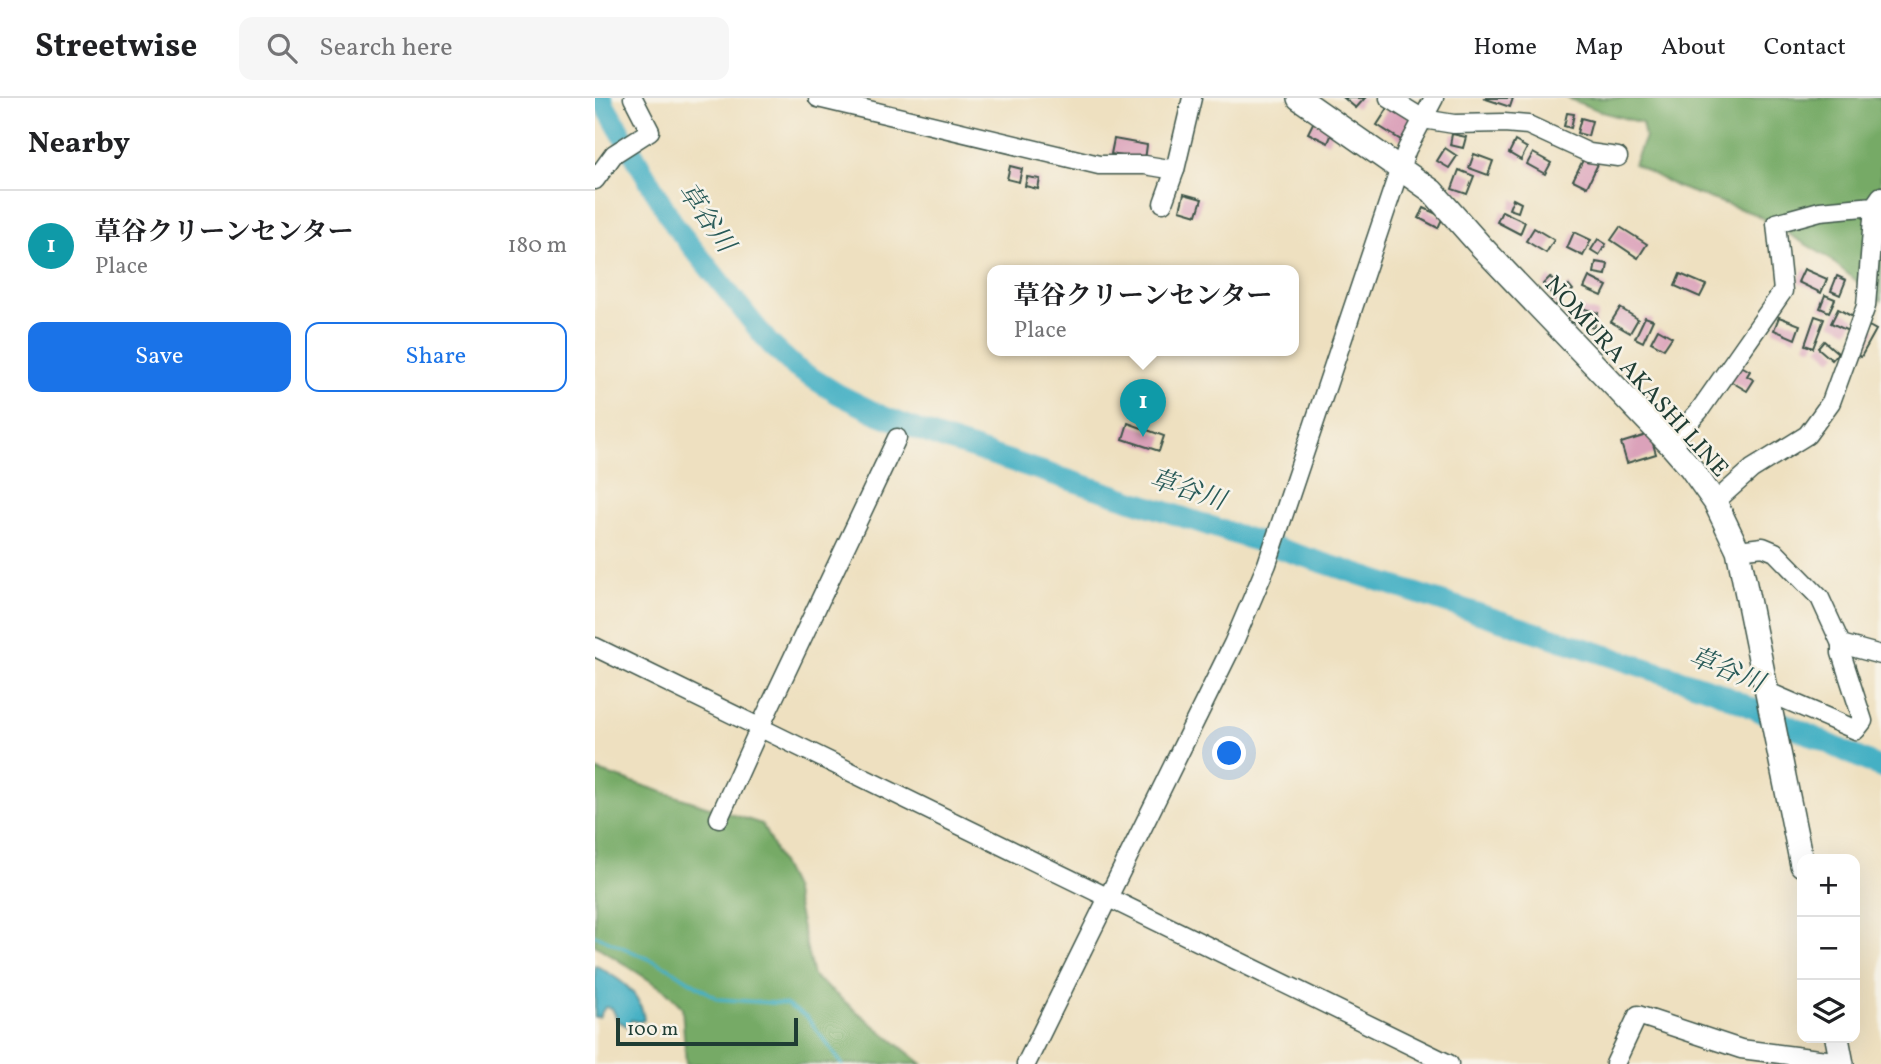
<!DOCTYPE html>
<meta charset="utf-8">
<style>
body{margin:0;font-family:Vollkorn,"Noto Serif JP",serif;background:#f6f6f6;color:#202124}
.controls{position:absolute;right:21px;bottom:21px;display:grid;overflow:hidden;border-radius:14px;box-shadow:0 7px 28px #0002}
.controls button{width:63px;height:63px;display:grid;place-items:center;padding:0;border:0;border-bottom:2px solid #e0e0e0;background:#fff;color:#202124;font:35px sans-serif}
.scale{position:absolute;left:21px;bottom:18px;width:182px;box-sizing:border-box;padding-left:7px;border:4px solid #1f3d34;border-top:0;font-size:19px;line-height:24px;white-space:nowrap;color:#1f3d34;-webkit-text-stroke:5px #f7f3e8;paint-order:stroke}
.you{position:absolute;left:635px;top:656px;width:24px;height:24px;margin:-18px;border:5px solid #fff;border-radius:50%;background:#1a73e8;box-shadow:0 0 0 10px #1a73e833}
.badge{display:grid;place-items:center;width:46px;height:46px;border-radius:50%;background:#1a73e8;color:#fff;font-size:23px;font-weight:700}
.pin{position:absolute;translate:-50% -58px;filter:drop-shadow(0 2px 4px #0008)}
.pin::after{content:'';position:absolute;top:37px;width:24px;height:21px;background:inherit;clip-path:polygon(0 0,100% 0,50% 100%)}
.popup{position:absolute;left:392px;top:167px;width:312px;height:91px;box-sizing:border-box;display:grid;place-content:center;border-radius:14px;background:#fff;filter:drop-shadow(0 2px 5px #0005);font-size:23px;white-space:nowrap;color:#757577}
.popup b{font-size:26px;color:#202124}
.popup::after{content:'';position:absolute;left:50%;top:100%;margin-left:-14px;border:14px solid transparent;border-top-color:#fff}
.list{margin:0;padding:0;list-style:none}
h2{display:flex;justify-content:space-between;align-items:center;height:91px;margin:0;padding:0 28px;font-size:30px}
h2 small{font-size:23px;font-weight:400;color:#757577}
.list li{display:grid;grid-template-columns:46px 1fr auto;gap:21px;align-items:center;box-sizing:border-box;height:112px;padding:0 28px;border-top:2px solid #e0e0e0}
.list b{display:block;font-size:26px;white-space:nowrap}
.list p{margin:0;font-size:23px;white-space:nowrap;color:#757577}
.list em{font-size:23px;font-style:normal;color:#757577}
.actions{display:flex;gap:14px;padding:21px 28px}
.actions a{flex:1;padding:16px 0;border:2px solid #1a73e8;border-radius:14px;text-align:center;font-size:24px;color:#1a73e8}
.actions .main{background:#1a73e8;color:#fff}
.icon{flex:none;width:38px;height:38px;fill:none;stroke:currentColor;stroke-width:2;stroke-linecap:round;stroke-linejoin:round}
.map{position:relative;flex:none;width:1286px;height:966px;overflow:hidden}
header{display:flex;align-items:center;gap:42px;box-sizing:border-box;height:98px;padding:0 35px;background:#fff;border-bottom:2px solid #e0e0e0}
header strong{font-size:33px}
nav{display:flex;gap:38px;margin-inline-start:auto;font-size:24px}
.search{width:490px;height:63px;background:#f6f6f6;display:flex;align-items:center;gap:18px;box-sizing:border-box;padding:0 24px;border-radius:14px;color:#757577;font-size:26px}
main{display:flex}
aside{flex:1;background:#fff}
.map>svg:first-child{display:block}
</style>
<header>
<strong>Streetwise</strong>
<div class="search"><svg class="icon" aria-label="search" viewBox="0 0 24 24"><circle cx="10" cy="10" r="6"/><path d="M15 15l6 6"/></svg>Search here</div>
<nav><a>Home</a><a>Map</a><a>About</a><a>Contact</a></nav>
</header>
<main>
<aside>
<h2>Nearby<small></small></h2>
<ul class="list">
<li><span class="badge" style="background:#0f9aa8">1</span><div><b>草谷クリーンセンター</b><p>Place</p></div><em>180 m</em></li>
</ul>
<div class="actions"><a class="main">Save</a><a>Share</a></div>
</aside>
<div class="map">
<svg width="1286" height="966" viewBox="0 0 1286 966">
<rect width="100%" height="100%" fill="#f7f3e8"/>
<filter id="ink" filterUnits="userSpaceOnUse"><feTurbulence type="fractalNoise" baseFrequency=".0143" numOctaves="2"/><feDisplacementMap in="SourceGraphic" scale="14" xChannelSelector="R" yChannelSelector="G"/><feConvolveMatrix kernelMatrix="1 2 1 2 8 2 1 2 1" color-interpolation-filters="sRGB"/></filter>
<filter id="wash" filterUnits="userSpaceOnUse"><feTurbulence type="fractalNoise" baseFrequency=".00686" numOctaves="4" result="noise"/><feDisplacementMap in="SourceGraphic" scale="28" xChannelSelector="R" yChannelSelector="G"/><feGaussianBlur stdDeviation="1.57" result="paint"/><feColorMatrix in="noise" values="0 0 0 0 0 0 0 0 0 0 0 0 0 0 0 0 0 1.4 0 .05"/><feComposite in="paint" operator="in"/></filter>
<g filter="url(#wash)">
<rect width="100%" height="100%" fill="#eee0c0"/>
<g fill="#76aa66" stroke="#4a744d" stroke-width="2">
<path d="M972 0H1286V203L1232 159 1160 116 1082 89 1039 66 1050 39 1047 25 1007 14Z"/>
<path d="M0 672 167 726 198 790 218 878 327 966H91L87 909 71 893 0 847Z"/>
</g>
<path fill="#45b0c4" stroke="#32767c" stroke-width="2" d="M0 867C23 880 46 893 49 922L44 924 36 922 34 929 23 923 17 910 10 909 4 919H0Z"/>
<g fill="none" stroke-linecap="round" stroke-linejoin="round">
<path stroke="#45b0c4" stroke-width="3.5" d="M0 837 74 870 123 901 190 906 212 919 247 966"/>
<path stroke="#45b0c4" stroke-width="21" d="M6 0 80 128 175 246 201 270 243 296 285 317 342 339 1118 592 1286 670"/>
</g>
<g id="blocks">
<g fill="#dba2ba">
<path d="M749 0H770L761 10Z"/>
<path d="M888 0H918L915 9Z"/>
<path d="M795 7 818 22 806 42 782 27Z"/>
<path d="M972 15 979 16 976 30 969 28Z"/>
<path d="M986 20 997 23 993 38 982 35Z"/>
<path d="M719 23 738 33 733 45 713 35Z"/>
<path d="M857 36 871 39 868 50 855 47Z"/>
<path d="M519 41 552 47 550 62 516 56Z"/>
<path d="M920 43 932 50 926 62 914 55Z"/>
<path d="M850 50 862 58 854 70 842 63Z"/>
<path d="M938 55 956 65 950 76 932 66Z"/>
<path d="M879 56 898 63 893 77 874 70Z"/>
<path d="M989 60 1003 66 992 89 978 82Z"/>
<path d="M415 68 427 71 424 84 412 81Z"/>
<path d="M864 72 879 78 872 96 857 91Z"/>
<path d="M432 79 445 81 443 91 430 88Z"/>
<path d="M589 96 607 101 602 117 585 112Z"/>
<path d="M918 101 926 105 923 114 914 111Z"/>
<path d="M829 110 848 119 843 130 824 120Z"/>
<path d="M907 113 930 124 925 136 902 124Z"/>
<path d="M1025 129 1052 146 1043 160 1016 142Z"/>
<path d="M939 130 959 142 951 155 931 143Z"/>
<path d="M979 134 996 142 988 158 972 150Z"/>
<path d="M1003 141 1011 146 1004 157 996 152Z"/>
<path d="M1001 164 1013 166 1011 177 999 175Z"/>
<path d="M1209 171 1232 181 1226 195 1203 184Z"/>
<path d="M1085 176 1111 187 1105 199 1080 188Z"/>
<path d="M1242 178 1251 182 1245 197 1236 193Z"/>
<path d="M955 179 963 189 956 195 948 186Z"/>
<path d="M994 179 1012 188 1007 198 989 190Z"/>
<path d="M974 187 978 192 960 208 955 203Z"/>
<path d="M1230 197 1240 201 1234 214 1225 210Z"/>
<path d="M977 207 1003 215 999 230 973 223Z"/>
<path d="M1025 210 1043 221 1035 235 1016 224Z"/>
<path d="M1243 211 1260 220 1253 233 1236 225Z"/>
<path d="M1220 218 1229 221 1218 250 1210 247Z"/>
<path d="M1050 219 1058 222 1048 244 1040 240Z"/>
<path d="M1184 219 1205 227 1200 241 1179 232Z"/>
<path d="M1274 228 1281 232 1266 259 1259 256Z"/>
<path d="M1063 231 1077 239 1069 251 1056 244Z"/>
<path d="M1229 243 1243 255 1237 262 1223 250Z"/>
<path d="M1139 264 1155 273 1152 278 1159 282 1152 293 1130 280Z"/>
<path d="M533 325 569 338 564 353 528 341Z"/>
<path d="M1055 336 1061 356 1032 365 1026 345Z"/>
</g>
</g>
</g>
<g filter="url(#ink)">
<use href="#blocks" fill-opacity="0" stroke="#3e5549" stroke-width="2"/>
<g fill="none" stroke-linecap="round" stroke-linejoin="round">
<defs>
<g id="minor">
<path d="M223 0 504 67H550L580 72 597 0"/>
<path d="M794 0 828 21 859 26 909 25 933 27 994 55 1023 59"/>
<path d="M0 82 19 56 55 33 38 0"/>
<path d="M568 105 580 72"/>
<path d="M1075 346 1104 313 1188 193 1181 125 1225 113 1279 108 1286 98"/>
<path d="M1120 404 1157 371 1212 337 1236 304 1271 208 1279 108"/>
<path d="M1143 452 1168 449 1180 454 1225 500 1246 546 1286 557"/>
<path d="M0 549 854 966"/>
<path d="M1173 594 1261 632 1268 623 1246 555V546"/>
<path d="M124 720 165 629 302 340"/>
<path d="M431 966 638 546 672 466 805 70 812 51 839 0"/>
<path d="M1020 966 1043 917 1146 951 1247 964"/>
</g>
<g id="major">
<path d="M704 0 837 93 884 146 1075 346 1096 370 1120 404 1143 452 1207 767"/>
<path d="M1242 940 1247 966"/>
</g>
</defs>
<use href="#minor" stroke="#3e5549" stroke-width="21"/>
<use href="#major" stroke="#3e5549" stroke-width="26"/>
<use href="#minor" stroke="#fff" stroke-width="18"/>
<use href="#major" stroke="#fff" stroke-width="23"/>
</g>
</g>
<g text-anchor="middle" stroke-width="5" stroke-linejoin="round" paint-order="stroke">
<g font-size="24" fill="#1f3d34" stroke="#f7f3e8">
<text transform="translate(1042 278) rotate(48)" y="8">NOMURA AKASHI LINE</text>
</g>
<g font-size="26" font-style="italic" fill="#285a58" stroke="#f7f3e8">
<text transform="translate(112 119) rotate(55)" y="9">草谷川</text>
<text transform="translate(593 391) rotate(18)" y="9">草谷川</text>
<text transform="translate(1132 571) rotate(22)" y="9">草谷川</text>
</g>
</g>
</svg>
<div class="controls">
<button>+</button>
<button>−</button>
<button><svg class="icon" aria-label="layers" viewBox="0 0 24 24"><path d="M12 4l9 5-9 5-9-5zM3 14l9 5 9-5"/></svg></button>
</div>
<div class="scale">100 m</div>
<div class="you"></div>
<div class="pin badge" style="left:548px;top:339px;background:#0f9aa8">1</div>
<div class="popup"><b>草谷クリーンセンター</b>Place</div>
</div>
</main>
